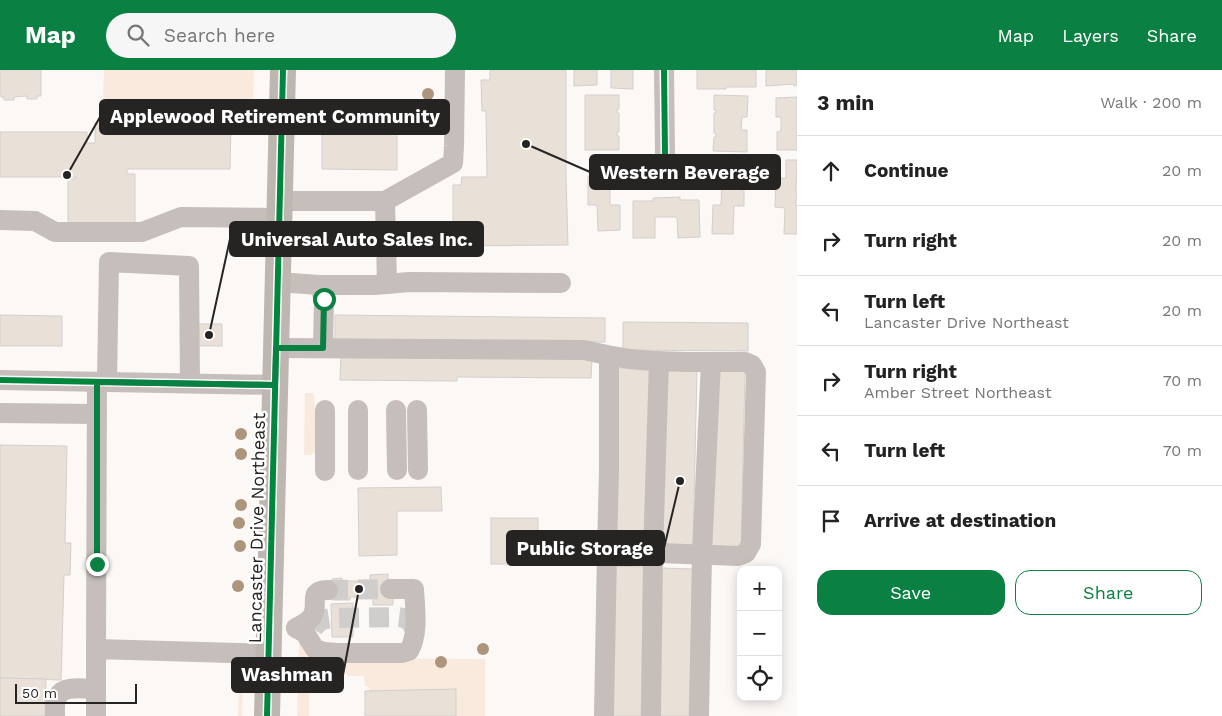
<!DOCTYPE html>
<meta charset="utf-8">
<style>
body{margin:0;font-family:"Work Sans",sans-serif;background:#f6f6f6;color:#222}
.controls{position:absolute;right:15px;bottom:15px;display:grid;overflow:hidden;border-radius:10px;box-shadow:0 2px 12px #0003}
.controls button{width:45px;height:45px;display:grid;place-items:center;padding:0;border:0;border-bottom:1px solid #e0e0e0;background:#fff;color:#222;font:25px sans-serif}
.scale{position:absolute;left:15px;bottom:12px;width:122px;box-sizing:border-box;padding-left:5px;border:2px solid #262422;border-top:0;font-size:14px;line-height:18px;white-space:nowrap;color:#262422;-webkit-text-stroke:4px #fff;paint-order:stroke}
.stop{position:absolute;width:15px;height:15px;margin:-11px;border:4px solid #0b8043;border-radius:50%;background:#fff}
.stop.end{background:#0b8043;border-color:#fff;box-shadow:0 1px 5px #0008}
.list{margin:0;padding:0;list-style:none}
h2{display:flex;justify-content:space-between;align-items:center;height:65px;margin:0;padding:0 20px;font-size:21px}
h2 small{font-size:16px;font-weight:400;color:#767676}
.list li{display:grid;grid-template-columns:32px 1fr auto;gap:15px;align-items:center;box-sizing:border-box;height:70px;padding:0 20px;border-top:1px solid #e0e0e0}
.list b{display:block;font-size:19px;white-space:nowrap}
.list p{margin:0;font-size:16px;white-space:nowrap;color:#767676}
.list em{font-size:16px;font-style:normal;color:#767676}
.actions{display:flex;gap:10px;padding:15px 20px}
.actions a{flex:1;padding:11px 0;border:1px solid #0b8043;border-radius:15px;text-align:center;font-size:18px;color:#0b8043}
.actions .main{background:#0b8043;color:#fff}
.icon{flex:none;width:28px;height:28px;fill:none;stroke:currentColor;stroke-width:2;stroke-linecap:round;stroke-linejoin:round}
.map{position:relative;flex:none;width:797px;height:646px;overflow:hidden}
header{display:flex;align-items:center;gap:30px;box-sizing:border-box;height:70px;padding:0 25px;background:#0b8043;color:#fff}
header strong{font-size:24px}
nav{display:flex;gap:28px;margin-inline-start:auto;font-size:18px}
.search{width:350px;height:45px;background:#f6f6f6;display:flex;align-items:center;gap:12px;box-sizing:border-box;padding:0 18px;border-radius:28px;color:#767676;font-size:19px}
main{display:flex}
aside{flex:1;background:#fff}
.map>svg:first-child{display:block}
</style>
<header>
<strong>Map</strong>
<div class="search"><svg class="icon" aria-label="search" viewBox="0 0 24 24"><circle cx="10" cy="10" r="6"/><path d="M15 15l6 6"/></svg>Search here</div>
<nav><a>Map</a><a>Layers</a><a>Share</a></nav>
</header>
<main>
<div class="map">
<svg width="797" height="646" viewBox="0 0 797 646">
<rect width="100%" height="100%" fill="#fbf8f6"/>
<g fill="#faeadd">
<path d="M104 0H254L253 38 103 39Z"/>
<path d="M305 323H314L317 375 315 382 310 385H304Z"/>
<path d="M299 571 320 588 485 589V646H456V619L369 621V617L365 616 364 606H348L346 603V600H323L320 604H309V646H297Z"/>
<path d="M239 601 243 608 242 646H238Z"/>
</g>
<g fill="#e9e0d8" stroke="#d2cfcd">
<path d="M0 0H41V26H37V29H27V26L14 27V30H4V27H1V24H0Z"/>
<path d="M490 0H566V108L568 175 453 176V115H461L462 107H487L486 41H482L481 10H490Z"/>
<path d="M574 0H597V15L574 16Z"/>
<path d="M611 0H633V19L611 18Z"/>
<path d="M697 0H756V17H727L726 19H697Z"/>
<path d="M766 0H797V15L794 16V14L766 16Z"/>
<path d="M585 25H619V39H617V43H619V62H617V66H619V80H585Z"/>
<path d="M714 25 748 26 747 47H742L741 60H747V82L713 81 714 67H716V63H714V43H716V40H714Z"/>
<path d="M797 27V80H777V62L781 61V47H776V28Z"/>
<path d="M95 53 231 54 230 99H127V104H135V157H68V109H76V107H0V62H87V73H95Z"/>
<path d="M322 62H397V100L322 99Z"/>
<path d="M619 88V107H610V135H620V160L598 161 597 135H588V106H599V89Z"/>
<path d="M712 90H733V107H744V136H734L733 164H712L713 135H721L722 109H712Z"/>
<path d="M786 90H797L796 122H797V130H796V136H797V164H784L785 138 775 137 776 108H786Z"/>
<path d="M680 127V130H699L700 167 678 168 677 147H655V168H633V131H653V128Z"/>
<path d="M0 245 62 246V276H0Z"/>
<path d="M335 245 605 248V272L335 269Z"/>
<path d="M623 252 748 253V281L623 280Z"/>
<rect x="196" y="254" width="26" height="22"/>
<path d="M341 286 592 289 591 308 457 307V311L340 310Z"/>
<path d="M618 298H650L646 475 614 474Z"/>
<path d="M667 299 697 300 693 476H662Z"/>
<path d="M714 300 745 301 741 477 710 476Z"/>
<path d="M0 375 67 376 65 473H71L70 505H64L61 610 0 608Z"/>
<path d="M441 417 442 441H397V485L359 486 358 418Z"/>
<rect x="491" y="448" width="47" height="46"/>
<path d="M613 496 644 497 641 646H609Z"/>
<path d="M661 498 693 499 689 646H658Z"/>
<path d="M388 504V511L393 526V535H373V527H350V530H332V509L342 508V511H370V505Z"/>
<path d="M353 533V567H332L331 534Z"/>
<path d="M0 608 46 609 45 646H0Z"/>
<path d="M456 619V646H365V621Z"/>
</g>
<g fill="none" stroke-linecap="round" stroke-linejoin="round">
<g stroke="#d0cecc" stroke-width="20" stroke-dasharray="20 10" stroke-linecap="butt">
<path d="M328 520 390 519"/>
<path d="M313 559C318 551 323 549 331 548L398 547C408 548 411 551 415 561"/>
</g>
<g stroke="#c5beba" stroke-width="20">
<path d="M664 0 665 83"/>
<path d="M280 131H385L453 93 454 76 455 0"/>
<path d="M385 131 387 214 409 212 561 213"/>
<path d="M0 150 35 151 55 162H142L181 147 280 148"/>
<path d="M278 212 319 215 324 229 323 278"/>
<path d="M319 215H374L387 214"/>
<path d="M276 278 584 280C603 284 622 289 641 290 675 293 711 292 745 292L752 295 756 302 751 474 746 483 738 486 607 481 609 399V286"/>
<path d="M0 310 275 315"/>
<path d="M107 312 109 192 189 196 190 313"/>
<path d="M325 340V401"/>
<path d="M396 340 397 400"/>
<path d="M417 340 418 400"/>
<path d="M0 343 97 344"/>
<path d="M358 400V340"/>
<path d="M296 558 305 563 315 579 324 582 337 583H402L409 581C419 563 415 539 414 519H390"/>
<path d="M296 558C303 554 312 551 314 542 317 531 309 520 328 520"/>
<path d="M96 579 97 312"/>
<path d="M55 646C55 640 54 631 58 626 64 615 85 619 96 619"/>
<path d="M96 646V579L269 584"/>
<path d="M604 646 607 481"/>
<path d="M651 646 653 483 659 291"/>
<path d="M699 646 702 484 711 292"/>
</g>
<path stroke="#beb6b0" stroke-width="26" d="M267 646 283 0"/>
<defs>
<g id="cycleway">
<path d="M664 0 665 83"/>
<path d="M0 310 275 315"/>
<path d="M267 646 283 0"/>
</g>
</defs>
<use href="#cycleway" stroke="#fff" stroke-width="9"/>
<use href="#cycleway" stroke="#00873e" stroke-width="6"/>
</g>
<g fill="#ad947c">
<circle cx="428" cy="24" r="6"/>
<circle cx="241" cy="364" r="6"/>
<circle cx="241" cy="384" r="6"/>
<circle cx="241" cy="435" r="6"/>
<circle cx="239" cy="453" r="6"/>
<circle cx="240" cy="476" r="6"/>
<circle cx="238" cy="516" r="6"/>
<circle cx="483" cy="579" r="6"/>
<circle cx="441" cy="592" r="6"/>
</g>
<g fill="none" stroke-linecap="round" stroke-linejoin="round">
<path stroke="#0b8043" stroke-width="6" d="M97 494V312L275 315 276 278H323L324 229"/>
</g>
<g text-anchor="middle" stroke-width="5" stroke-linejoin="round" paint-order="stroke">
<g font-size="18" fill="#262422" stroke="#fff">
<text transform="translate(257 458) rotate(-89)" y="6">Lancaster Drive Northeast</text>
</g>
</g>
<path fill="none" stroke="#262422" stroke-width="2" d="M67 105L100 47M526 74L590 102M209 265L230 169M680 411L664 478M359 519L343 605"/>
<g fill="#262422" stroke="#fff" stroke-width="2">
<circle cx="67" cy="105" r="5"/>
<circle cx="526" cy="74" r="5"/>
<circle cx="209" cy="265" r="5"/>
<circle cx="680" cy="411" r="5"/>
<circle cx="359" cy="519" r="5"/>
</g>
<g fill="#262422" stroke="#262422" stroke-width="2">
<rect x="100" y="30" width="349" height="34" rx="5"/>
<rect x="590" y="85" width="190" height="34" rx="5"/>
<rect x="230" y="152" width="253" height="34" rx="5"/>
<rect x="507" y="461" width="157" height="34" rx="5"/>
<rect x="232" y="588" width="111" height="34" rx="5"/>
</g>
<g font-size="19" text-anchor="middle" font-weight="bold" fill="#fff">
<text x="275" y="53">Applewood Retirement Community</text>
<text x="685" y="109">Western Beverage</text>
<text x="357" y="176">Universal Auto Sales Inc.</text>
<text x="585" y="485">Public Storage</text>
<text x="287" y="611">Washman</text>
</g>
</svg>
<div class="controls">
<button>+</button>
<button>−</button>
<button><svg class="icon" aria-label="locate" viewBox="0 0 24 24"><circle cx="12" cy="12" r="6"/><path d="M12 2v4M12 18v4M2 12h4M18 12h4"/></svg></button>
</div>
<div class="scale">50 m</div>
<div class="stop" style="left:324px;top:229px"></div>
<div class="stop end" style="left:97px;top:494px"></div>
</div>
<aside>
<h2>3 min<small>Walk · 200 m</small></h2>
<ul class="list">
<li><svg class="icon" aria-label="ahead" viewBox="0 0 24 24"><path d="M12 20V5M6 11l6-6 6 6"/></svg><div><b>Continue</b></div><em>20 m</em></li>
<li><svg class="icon" aria-label="right" viewBox="0 0 24 24"><path d="M7 20v-9h11M14 6l5 5-5 5"/></svg><div><b>Turn right</b></div><em>20 m</em></li>
<li><svg class="icon" aria-label="left" viewBox="0 0 24 24"><path d="M17 20v-9H6M10 6l-5 5 5 5"/></svg><div><b>Turn left</b><p>Lancaster Drive Northeast</p></div><em>20 m</em></li>
<li><svg class="icon" aria-label="right" viewBox="0 0 24 24"><path d="M7 20v-9h11M14 6l5 5-5 5"/></svg><div><b>Turn right</b><p>Amber Street Northeast</p></div><em>70 m</em></li>
<li><svg class="icon" aria-label="left" viewBox="0 0 24 24"><path d="M17 20v-9H6M10 6l-5 5 5 5"/></svg><div><b>Turn left</b></div><em>70 m</em></li>
<li><svg class="icon" aria-label="arrive" viewBox="0 0 24 24"><path d="M6 21V4h12l-3 4 3 4H6"/></svg><div><b>Arrive at destination</b></div></li>
</ul>
<div class="actions"><a class="main">Save</a><a>Share</a></div>
</aside>
</main>
